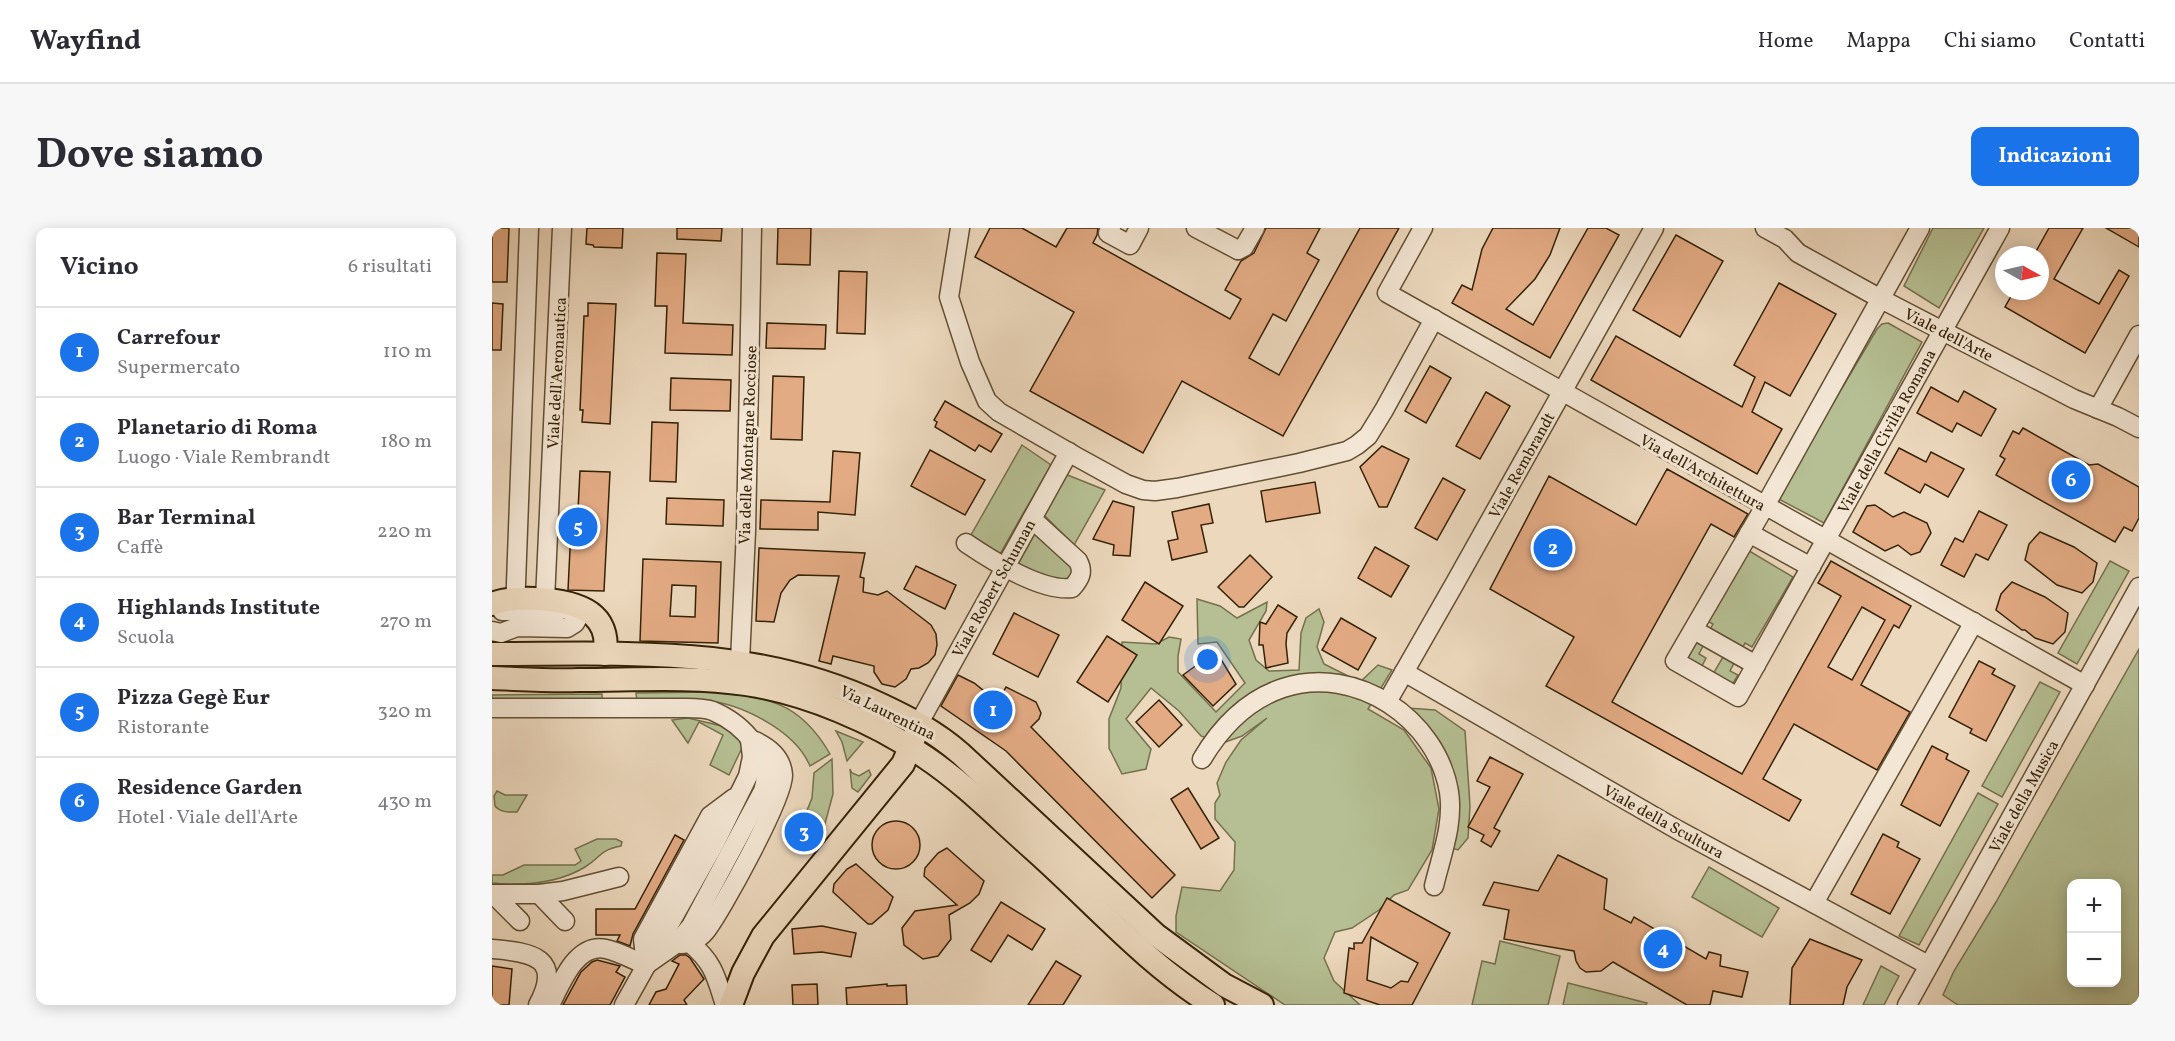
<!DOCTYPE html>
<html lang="it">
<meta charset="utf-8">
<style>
body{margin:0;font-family:Vollkorn,serif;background:#f7f7f7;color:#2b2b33}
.controls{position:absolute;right:18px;bottom:18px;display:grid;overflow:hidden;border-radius:12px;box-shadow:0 3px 15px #0003}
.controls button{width:54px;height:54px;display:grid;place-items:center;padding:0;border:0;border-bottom:2px solid #e1e1e2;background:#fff;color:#2b2b33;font:30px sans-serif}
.compass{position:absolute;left:1503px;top:18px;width:54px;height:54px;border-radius:50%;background:#fff;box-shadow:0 3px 15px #0003;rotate:98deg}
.you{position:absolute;left:716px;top:432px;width:21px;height:21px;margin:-15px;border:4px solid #fff;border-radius:50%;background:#1a73e8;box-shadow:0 0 0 9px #1a73e833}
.badge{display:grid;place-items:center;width:39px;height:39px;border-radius:50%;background:#1a73e8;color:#fff;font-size:20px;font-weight:700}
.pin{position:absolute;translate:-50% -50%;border:3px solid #fff;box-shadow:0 2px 6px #0006}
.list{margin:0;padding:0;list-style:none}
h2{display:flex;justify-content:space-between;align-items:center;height:78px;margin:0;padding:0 24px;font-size:26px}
h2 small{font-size:20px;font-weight:400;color:#7c7c81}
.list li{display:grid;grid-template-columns:39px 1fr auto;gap:18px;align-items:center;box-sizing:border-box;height:90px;padding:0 24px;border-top:2px solid #e1e1e2}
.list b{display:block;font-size:22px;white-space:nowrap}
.list p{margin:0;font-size:20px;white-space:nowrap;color:#7c7c81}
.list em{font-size:20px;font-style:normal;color:#7c7c81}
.map{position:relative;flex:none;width:1647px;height:777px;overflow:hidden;border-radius:12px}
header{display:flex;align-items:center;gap:36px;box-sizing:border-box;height:84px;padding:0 30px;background:#fff;border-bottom:2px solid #e1e1e2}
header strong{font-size:28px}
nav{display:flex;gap:33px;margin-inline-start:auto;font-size:21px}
.intro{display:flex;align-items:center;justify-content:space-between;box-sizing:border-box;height:144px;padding:0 36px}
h1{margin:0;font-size:42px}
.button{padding:15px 27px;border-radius:12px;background:#1a73e8;color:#fff;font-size:21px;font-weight:700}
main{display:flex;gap:36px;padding:0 36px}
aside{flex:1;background:#fff;border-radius:12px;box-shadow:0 3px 15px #0003}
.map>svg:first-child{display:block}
</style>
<header>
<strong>Wayfind</strong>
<nav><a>Home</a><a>Mappa</a><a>Chi siamo</a><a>Contatti</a></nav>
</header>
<div class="intro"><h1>Dove siamo</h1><a class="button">Indicazioni</a></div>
<main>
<aside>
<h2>Vicino<small>6 risultati</small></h2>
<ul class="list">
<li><span class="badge">1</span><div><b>Carrefour</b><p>Supermercato</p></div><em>110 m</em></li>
<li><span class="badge">2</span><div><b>Planetario di Roma</b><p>Luogo · Viale Rembrandt</p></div><em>180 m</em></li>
<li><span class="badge">3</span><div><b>Bar Terminal</b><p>Caffè</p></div><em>220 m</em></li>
<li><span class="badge">4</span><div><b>Highlands Institute</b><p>Scuola</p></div><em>270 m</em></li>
<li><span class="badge">5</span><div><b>Pizza Gegè Eur</b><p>Ristorante</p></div><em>320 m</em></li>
<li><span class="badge">6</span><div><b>Residence Garden</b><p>Hotel · Viale dell'Arte</p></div><em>430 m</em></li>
</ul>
</aside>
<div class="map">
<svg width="1647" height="777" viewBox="0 0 1647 777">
<rect width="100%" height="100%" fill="#ecd8bd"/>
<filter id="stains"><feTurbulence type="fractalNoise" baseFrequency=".00333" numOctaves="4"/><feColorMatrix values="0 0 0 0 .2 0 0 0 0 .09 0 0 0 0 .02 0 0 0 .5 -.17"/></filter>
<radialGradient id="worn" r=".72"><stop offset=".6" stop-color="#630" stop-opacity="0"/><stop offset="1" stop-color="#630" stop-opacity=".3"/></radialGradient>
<g fill="#b5bf93" stroke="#75704d" stroke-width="1.5" fill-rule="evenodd">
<path d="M1441 0H1492L1447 80 1412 58Z"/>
<path d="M1396 95 1430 114 1332 295 1285 270 1385 101 1390 96Z"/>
<path d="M530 217 559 237 508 326 479 307Z"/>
<path d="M573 246 613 262 582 317 553 288V284Z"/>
<path d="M542 305 580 339 582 348 573 356 527 337 525 334Z"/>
<path d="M1254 321 1301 349 1260 419 1253 415 1249 423 1217 403 1221 396 1213 392Z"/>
<path d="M1618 333 1637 343 1585 436 1566 425Z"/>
<path d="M705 371 728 378 745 390 775 374 774 383 757 412 764 432 777 443 807 442 809 405 814 390 827 381 832 394 825 419 832 436 868 454 886 437 900 442 876 481 912 502 939 540 947 581 940 622 916 662 902 667 887 682 860 700 843 704 832 730 842 753 868 777H793L684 704V688L690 659 728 663 742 642 743 614 723 591V575L728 567 725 555 734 534 749 512 775 490 750 508 728 516 709 508 687 483 659 460 634 491 659 521 654 541 630 546 617 520V491L629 460 630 414 664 416 677 409 689 411 686 428V444L724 484 753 455 725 414 706 416Z"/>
<path d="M1202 412 1211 418 1207 426 1214 430 1209 440 1192 430Z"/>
<path d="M1647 421V777H1466L1451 767 1462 743 1504 674ZM1580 656H1624V754H1580Z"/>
<path d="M1231 429 1242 435 1238 443 1246 447 1240 457 1221 446Z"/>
<path d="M1548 454 1568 464 1510 569 1490 558Z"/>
<path d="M217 464C274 469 307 472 338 526L318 538C303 502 248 475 211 472 189 471 167 473 145 473L144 465Z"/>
<path d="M110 466V474H0V467Z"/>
<path d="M915 480 943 482 973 503 978 578 976 610 966 622 950 617 957 578Z"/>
<path d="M196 490 234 499C242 503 248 511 250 520L237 547 218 537 231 507 207 494 196 515 180 492Z"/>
<path d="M344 503 371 514 355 533 350 514Z"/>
<path d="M340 531 341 566 331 603 314 585 320 570 322 545Z"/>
<path d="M358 541 360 545 367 548 377 542 379 547 366 564 360 560Z"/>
<path d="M5 563 13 567H35L25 584C17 584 9 585 3 578L2 568Z"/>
<path d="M1486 565 1506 576 1427 717 1407 708Z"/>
<path d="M105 611H124L130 614 129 618C105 623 110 629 93 639 65 656 32 658 0 655V647H11L32 637H83L89 633 83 621Z"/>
<path d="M1217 639 1287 680 1270 709 1200 669Z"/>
<path d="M1008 713 1068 728 1056 777H980L990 733 1003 736Z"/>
<path d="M1389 738 1407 748 1392 777H1371Z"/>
<path d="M1076 755 1155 775 1154 777H1071Z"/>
</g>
<g fill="#e3ab84" stroke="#352207" stroke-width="1.5" fill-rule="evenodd">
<path d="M0 0H17L15 54H0Z"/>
<path d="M95 0H131L130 20 102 19 101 17 94 16Z"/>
<path d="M185 0H230L229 13 185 11Z"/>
<path d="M286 0H319L318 37 285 36Z"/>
<path d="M498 0H530L564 19 575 0H606L605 7 601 15 738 91 749 71 733 62 749 33 762 25 774 0H828L815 25 827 32 794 93 781 86 757 130 787 147 868 0H907L791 208 690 153 651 225 538 163 582 84 483 29Z"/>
<path d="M1001 0H1068L1058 27 1043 51 1014 81 1041 97 1096 0H1114L1127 7 1058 130 960 75 970 57 980 62 990 21Z"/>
<path d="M1557 0H1591L1562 51 1607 76 1627 42 1637 48 1593 125 1513 79 1522 63H1548V27H1542Z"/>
<path d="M1614 0H1647V19Z"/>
<path d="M1184 7 1231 33 1188 109 1141 82Z"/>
<path d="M165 25 194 26 191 95 241 97 240 127 173 125 175 78H163Z"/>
<path d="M347 43 375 44 373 106 345 105Z"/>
<path d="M1287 55 1344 86 1298 168 1273 154 1260 184 1290 201 1265 246 1099 152 1124 108 1250 179 1263 149 1242 137Z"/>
<path d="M0 75 11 76 9 122H0Z"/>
<path d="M96 75 124 76 118 196 90 194 91 182H88L92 88H96Z"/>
<path d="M275 95 334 97 333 121 274 120Z"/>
<path d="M938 138 959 150 934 195 913 183Z"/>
<path d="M281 148 312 149 310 212 279 211Z"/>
<path d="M179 150 239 152 238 183 178 182Z"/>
<path d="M1439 159 1466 174 1472 163 1504 181 1489 208 1465 195 1460 204 1425 185Z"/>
<path d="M994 164 1018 178 988 231 964 218Z"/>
<path d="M453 173 510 206 499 224 487 217 483 223 443 199 445 194 442 192Z"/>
<path d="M160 194 186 195 184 254 158 253Z"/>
<path d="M1531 200 1597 237 1606 236 1647 259V290L1640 303 1632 299 1623 314 1504 247 1513 231 1508 228 1521 203 1527 206Z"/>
<path d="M890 218 917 231 895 279H887L868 239Z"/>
<path d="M1407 220 1434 234 1439 224 1472 241 1456 269 1433 256 1428 265 1393 245Z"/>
<path d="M438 222 493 252 473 287 419 258Z"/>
<path d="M341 223 368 225 363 287 326 284V302L268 301 269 272 338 274Z"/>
<path d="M1175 241 1256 286 1242 309 1219 296 1120 474 1250 546 1349 368 1326 355 1339 333 1419 378 1407 400 1402 397 1369 457 1418 484 1385 542 1302 496 1271 551 1309 572 1297 593 1054 458 1082 409 998 361 1057 248 1144 297ZM1370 379 1393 392 1360 452 1336 439Z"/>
<path d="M88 243 118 244 112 363 76 362 79 301 85 302Z"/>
<path d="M951 250 973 262 945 312 923 300Z"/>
<path d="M823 254 828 285 774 294 769 263Z"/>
<path d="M175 270 232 272 231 298 174 296Z"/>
<path d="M621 273 642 279 638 328 621 327 622 317 601 311Z"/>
<path d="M717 276 721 295 709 297 715 324 680 332 676 313 686 311 680 284Z"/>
<path d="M1383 277 1401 289 1412 284 1435 295 1439 305 1428 324 1419 327 1406 317 1393 323 1361 304 1375 278Z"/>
<path d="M1487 283 1515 297 1496 332 1484 326 1472 349 1449 337 1463 310 1471 314Z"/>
<path d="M1548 304 1582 319 1605 335 1601 354 1590 365 1565 357 1533 332 1537 316Z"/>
<path d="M883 319 917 338 899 369 866 350Z"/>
<path d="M267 320 373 325 368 349 372 350 371 364 386 367 395 363 439 397 444 406 445 417 443 427 436 435 427 440 419 441 414 451 403 459 390 456 382 444V438L341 428 339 436 327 433 347 348 306 347 298 352 289 365 282 394 264 393Z"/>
<path d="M758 327 780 349 752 379H747L726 359Z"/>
<path d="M151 331 229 334 226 415 148 413ZM180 357 204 358 203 389 178 388Z"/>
<path d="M424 338 464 357 453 381 412 361Z"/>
<path d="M653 354 691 378 667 416 630 392Z"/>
<path d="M1520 354 1553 369 1576 385 1573 404 1561 416 1543 410 1533 402H1530L1504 382 1509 366Z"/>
<path d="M786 377 805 389 795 405 794 416 796 435 774 440 771 417H767L768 394 774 396Z"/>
<path d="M522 385 567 407 546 449 501 426Z"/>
<path d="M849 390 884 410 866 442 830 422Z"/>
<path d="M615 408 645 427 616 474 585 454Z"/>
<path d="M724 423 744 456 721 478 691 447Z"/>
<path d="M1487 433 1503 441 1500 446 1523 458 1494 513 1478 505 1480 501 1457 489Z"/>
<path d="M466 447 482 455 506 474 514 459 544 474 549 485 547 491 539 499 683 647 660 670 514 523 449 478Z"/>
<path d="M667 472 690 497 667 519 644 494Z"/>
<path d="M1440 518 1456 526 1454 531 1477 543 1448 598 1409 577Z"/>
<path d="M998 529 1031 546 1002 600 1008 603 999 619 989 613 992 607 976 599 998 559 985 553Z"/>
<path d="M696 560 727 610 709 621 679 571Z"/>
<circle cx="404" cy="617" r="24"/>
<path d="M310 596 321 602 314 613 304 607Z"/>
<path d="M1391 606 1407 614 1405 619 1428 631 1398 686 1359 666Z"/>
<path d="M183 607 192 612 141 706 138 718 125 713 128 707H104V681H143Z"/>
<path d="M455 620 492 653 487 666 478 675 457 687 459 711 446 728 431 731 412 717 410 700 423 683 465 677 432 648 433 640 446 625Z"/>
<path d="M1066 627 1115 651 1112 681 1139 695 1142 689 1214 731 1217 724 1229 727 1228 738 1256 744 1250 769 1221 763 1218 777H1195L1121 734 1109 743 1094 744 1088 740 1084 733 1082 723 1012 711 1017 682 991 677 1002 654 1046 663Z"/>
<path d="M364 636 401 669 396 682 380 696H376L341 664 342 656 355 641Z"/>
<path d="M895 670 958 705 920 777H888L852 765 857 720 862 721V715H870ZM879 709 926 735 916 754 909 753 899 760 875 752Z"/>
<path d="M509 674 553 701 540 722 516 707 499 734 479 722Z"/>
<path d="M330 698 364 705 359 729 330 724 302 726 300 701Z"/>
<path d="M1318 711 1370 732 1355 759 1351 777H1298L1300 740Z"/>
<path d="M188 727H194L198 730 212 751 192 772 195 777H157L164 764 174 761 187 736 180 733Z"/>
<path d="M105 732 128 738 124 744 133 749 118 777H71L89 744 100 734Z"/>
<path d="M564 733 589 748 571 777H536Z"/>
<path d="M0 738 20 741 17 777H0Z"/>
<path d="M325 756 326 777H301L300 757Z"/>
<path d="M395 756V758L414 757 415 777H355L354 760Z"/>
</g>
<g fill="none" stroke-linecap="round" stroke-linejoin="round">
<defs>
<g id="minor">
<path d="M468 0 457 69 478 134 495 173 507 184 585 229 634 256 651 262 663 263 685 260 807 235 855 223 865 217 876 208 892 182 942 91"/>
<path d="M619 0 616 5 638 17 647 0"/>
<path d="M704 0 746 22"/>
<path d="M931 0 895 65 1593 457"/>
<path d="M1273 0 1293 11 1306 25 1389 71 1582 171 1626 189 1647 200"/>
<path d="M1428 0 1273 278 1183 433 1246 469 1508 0"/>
<path d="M746 22 752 19 763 0"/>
<path d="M1606 181 1647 107"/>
<path d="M1257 305 1319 339"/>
<path d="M474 315C499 332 550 364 580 360 588 351 592 344 586 333L540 291"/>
<path d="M53 372 70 0"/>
<path d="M23 383 37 0"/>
<path d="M1202 402 1264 437"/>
<path d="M0 403 9 405 25 399 75 400 83 395 87 388 85 378 65 383H10"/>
<path d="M248 433 254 303 260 0"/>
<path d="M912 444 1184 601 1436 737"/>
<path d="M895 474 963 355 1162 0"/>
<path d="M0 480H194C202 480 213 480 221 483 251 496 283 529 271 563L199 698 184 716 154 737"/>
<path d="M427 495 577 224"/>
<path d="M710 531C729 499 755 472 791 460 864 436 945 491 957 564 962 596 949 628 942 658"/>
<path d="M0 666H47L71 663 127 649"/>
<path d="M1 666 28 693"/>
<path d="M47 666 73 693"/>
<path d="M1322 675 1482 394"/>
<path d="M198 715C204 712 209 709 213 704 229 684 292 569 291 547 290 530 278 520 263 513"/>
<path d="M189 716 198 715C222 735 224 749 233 777"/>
<path d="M0 721C41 724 71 730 46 777"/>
<path d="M154 737 151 711 218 588 242 570"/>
<path d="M58 777C69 756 84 714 114 721 128 724 141 732 154 737"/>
<path d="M132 777 223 615 256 548 260 529 258 512"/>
<path d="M1415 777 1647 359"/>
</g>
<g id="major">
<path d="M0 376C23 366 83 370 102 388 113 398 115 413 113 426"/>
<path d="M0 426C134 426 263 417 387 476 417 490 444 504 469 526L664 707 732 757 770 777"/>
<path d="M0 450C29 451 57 453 86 452 142 452 198 448 254 456 314 465 383 494 433 529 472 555 505 589 540 620 600 673 653 735 721 777"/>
<path d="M239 777 251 745 271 708 411 536 424 505"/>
</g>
</defs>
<use href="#minor" stroke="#635034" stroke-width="21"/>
<use href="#major" stroke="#352207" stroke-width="26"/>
<use href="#minor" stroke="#f3e6d4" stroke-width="18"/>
<use href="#major" stroke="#ecd8bd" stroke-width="22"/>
</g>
<g text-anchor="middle" stroke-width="6" stroke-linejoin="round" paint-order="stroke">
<g font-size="16" fill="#352207" stroke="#f3e6d4">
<text transform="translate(1457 106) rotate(27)" y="6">Viale dell'Arte</text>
<text transform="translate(64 145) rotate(-87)" y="6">Viale dell'Aeronautica</text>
<text transform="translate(1394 203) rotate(-61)" y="6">Viale della Civiltà Romana</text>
<text transform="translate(255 217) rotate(-88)" y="6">Via delle Montagne Rocciose</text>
<text transform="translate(1029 237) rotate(-61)" y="6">Viale Rembrandt</text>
<text transform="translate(1211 244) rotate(29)" y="6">Via dell'Architettura</text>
<text transform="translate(501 360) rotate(-61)" y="6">Viale Robert Schuman</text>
<text transform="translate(396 484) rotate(26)" y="6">Via Laurentina</text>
<text transform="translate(1531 568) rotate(-61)" y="6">Viale della Musica</text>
<text transform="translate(1172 593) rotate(29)" y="6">Viale della Scultura</text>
</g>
</g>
<rect width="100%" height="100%" filter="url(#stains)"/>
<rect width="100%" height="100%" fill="url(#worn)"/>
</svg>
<div class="controls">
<button>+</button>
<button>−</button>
</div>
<svg class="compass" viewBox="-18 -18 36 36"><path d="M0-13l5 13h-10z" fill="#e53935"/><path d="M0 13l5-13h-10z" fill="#7c7c81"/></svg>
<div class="you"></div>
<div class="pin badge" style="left:501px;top:482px">1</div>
<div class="pin badge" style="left:1061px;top:320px">2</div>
<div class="pin badge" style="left:312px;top:604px">3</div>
<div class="pin badge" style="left:1171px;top:721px">4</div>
<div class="pin badge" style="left:86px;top:299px">5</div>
<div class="pin badge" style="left:1579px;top:252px">6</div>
</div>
</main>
